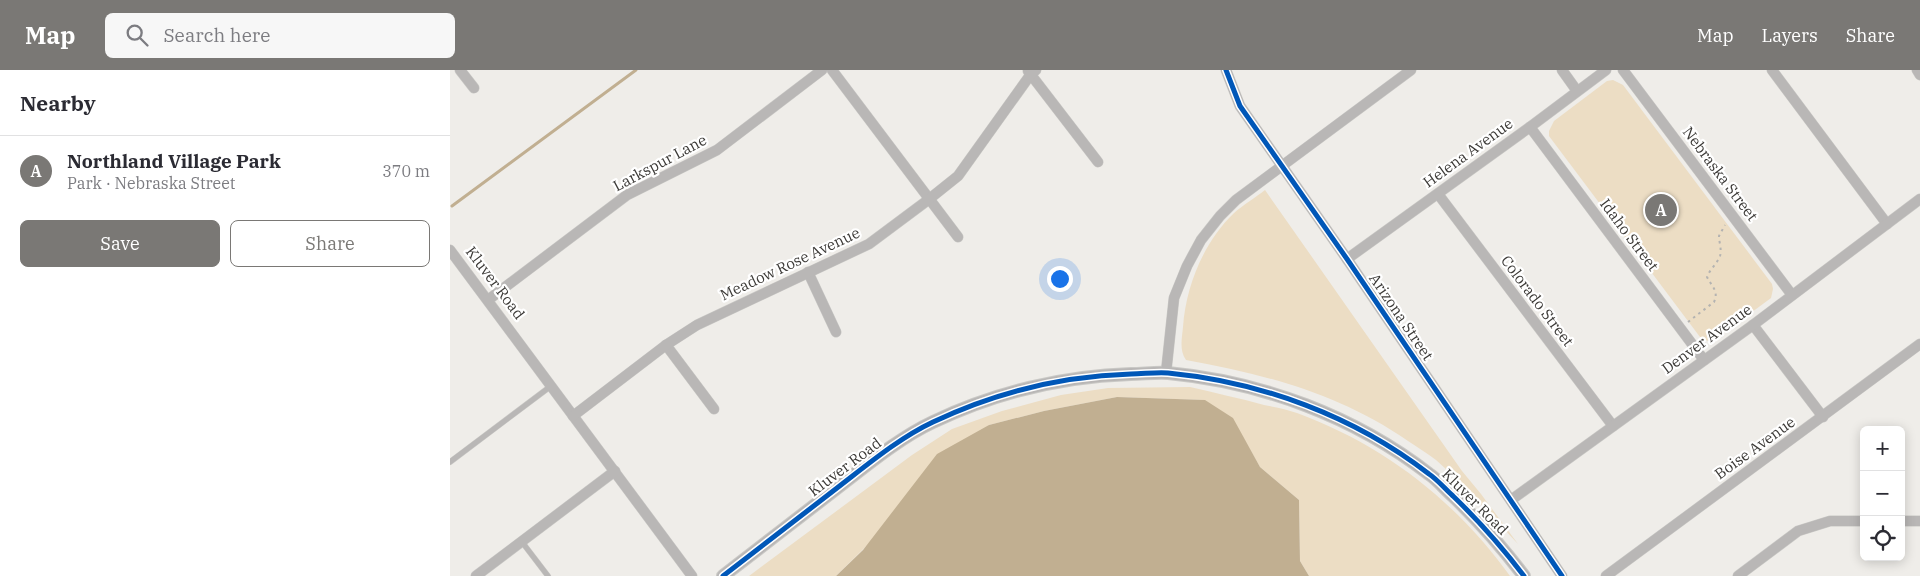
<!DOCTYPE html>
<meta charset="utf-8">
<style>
body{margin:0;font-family:"IBM Plex Serif",serif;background:#f7f7f7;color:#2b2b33}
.controls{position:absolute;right:15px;bottom:15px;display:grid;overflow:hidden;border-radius:8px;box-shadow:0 2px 12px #0003}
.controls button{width:45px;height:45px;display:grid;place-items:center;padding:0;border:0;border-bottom:1px solid #e1e1e2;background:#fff;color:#2b2b33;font:25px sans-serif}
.you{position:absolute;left:609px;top:208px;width:18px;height:18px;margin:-12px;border:4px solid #fff;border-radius:50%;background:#1a73e8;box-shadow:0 0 0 8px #1a73e833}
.badge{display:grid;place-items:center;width:32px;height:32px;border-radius:50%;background:#7a7875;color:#fff;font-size:16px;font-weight:700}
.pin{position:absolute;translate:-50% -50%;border:2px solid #fff;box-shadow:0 1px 5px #0006}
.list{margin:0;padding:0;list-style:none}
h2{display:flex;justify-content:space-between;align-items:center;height:65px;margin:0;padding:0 20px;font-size:21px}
h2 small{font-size:16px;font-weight:400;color:#7c7c81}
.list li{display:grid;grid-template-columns:32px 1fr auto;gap:15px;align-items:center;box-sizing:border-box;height:70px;padding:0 20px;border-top:1px solid #e1e1e2}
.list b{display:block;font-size:19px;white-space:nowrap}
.list p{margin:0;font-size:16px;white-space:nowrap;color:#7c7c81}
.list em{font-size:16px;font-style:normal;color:#7c7c81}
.actions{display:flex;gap:10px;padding:15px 20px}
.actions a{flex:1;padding:11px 0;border:1px solid #7a7875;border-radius:8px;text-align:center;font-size:18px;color:#7a7875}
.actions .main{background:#7a7875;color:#fff}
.icon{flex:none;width:28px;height:28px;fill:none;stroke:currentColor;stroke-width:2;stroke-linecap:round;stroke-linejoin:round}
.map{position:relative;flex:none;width:1470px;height:506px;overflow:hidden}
header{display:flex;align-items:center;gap:30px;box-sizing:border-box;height:70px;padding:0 25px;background:#7a7875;color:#fff}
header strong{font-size:24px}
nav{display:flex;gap:28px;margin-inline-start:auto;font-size:18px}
.search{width:350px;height:45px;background:#f7f7f7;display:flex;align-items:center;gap:12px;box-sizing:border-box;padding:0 18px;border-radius:8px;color:#7c7c81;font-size:19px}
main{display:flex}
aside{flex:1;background:#fff}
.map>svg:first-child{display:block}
</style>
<header>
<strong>Map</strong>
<div class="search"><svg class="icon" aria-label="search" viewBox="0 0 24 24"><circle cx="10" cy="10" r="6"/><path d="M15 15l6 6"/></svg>Search here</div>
<nav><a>Map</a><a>Layers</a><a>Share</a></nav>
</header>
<main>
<aside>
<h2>Nearby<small></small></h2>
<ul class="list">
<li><span class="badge">A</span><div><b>Northland Village Park</b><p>Park · Nebraska Street</p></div><em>370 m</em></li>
</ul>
<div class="actions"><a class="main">Save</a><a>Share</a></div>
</aside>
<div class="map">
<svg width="1470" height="506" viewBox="0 0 1470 506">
<rect width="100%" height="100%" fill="#efede9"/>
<g fill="#ecddc4">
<path d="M1163 10 1173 15 1322 214 1323 219 1321 228 1264 270 1258 271 1250 267 1099 66V61L1104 51 1157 11Z"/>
<path d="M815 120 1012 401 1031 424 1068 474C1041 446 1016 416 986 390 977 383 967 377 958 371 888 323 817 305 736 290 729 280 732 268 733 257 736 215 754 172 784 143 793 135 805 128 815 120Z"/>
<path d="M740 317C765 323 789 328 814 335 824 337 836 339 847 343 934 375 1006 431 1060 506H859L850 491 849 430 810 397 782 348 754 330 667 327 594 341 539 355 386 506H299L462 385 502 359 552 341 611 325 658 318Z"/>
</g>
<path fill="#c1af91" d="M667 327 755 330 783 348 810 397 849 430 850 491 859 506H386L413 480 487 384 539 355 594 341Z"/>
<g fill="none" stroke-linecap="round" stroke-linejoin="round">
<path stroke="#c1af91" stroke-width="3" d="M2 136 186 0"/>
<defs>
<g id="service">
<path d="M0 392 101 316"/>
<path d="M72 472 98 506"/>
</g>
<g id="minor">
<path d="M10 0 24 18"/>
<path d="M382 0 508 167"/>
<path d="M776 0 790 36 897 189 1112 506"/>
<path d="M1112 0 1127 21"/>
<path d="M1173 0 1342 225"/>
<path d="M1322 0 1437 154"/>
<path d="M1467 0 1470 5"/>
<path d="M578 1 648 92"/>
<path d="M1080 57 1254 290"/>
<path d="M988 124 1163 356"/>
<path d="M0 180 242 506"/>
<path d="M897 189 1080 57 1156 0"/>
<path d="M358 202 386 262"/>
<path d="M38 230 177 125 267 80 372 0"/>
<path d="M1303 255 1373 347"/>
<path d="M216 275 264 339"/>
<path d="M716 303 724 228 737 196 751 170 770 146 786 130 961 0"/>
<path d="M123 346 216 275 247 255 419 174 478 130 508 106 581 4 586 0"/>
<path d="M1061 430 1303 255 1470 129"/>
<path d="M1451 451H1470"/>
<path d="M26 506 165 401"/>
<path d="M1156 506 1470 274"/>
<path d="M1288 506 1348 461 1380 451H1414"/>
</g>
<path id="tertiary" d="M273 506C311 477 349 447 387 418 417 395 449 368 483 352 544 323 613 306 681 304 693 304 706 302 718 303 812 312 904 346 979 404 988 410 995 419 1003 426 1029 451 1052 477 1074 506"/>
</defs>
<use href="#service" stroke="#cac9c6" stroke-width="6"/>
<use href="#minor" stroke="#cac9c6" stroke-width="11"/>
<use href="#tertiary" stroke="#cac9c6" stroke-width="14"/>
<path stroke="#b4b3b1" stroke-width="2" stroke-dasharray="2.5 4" stroke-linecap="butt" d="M1238 252 1264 232C1269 221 1262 217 1257 207 1260 199 1267 194 1270 186 1272 180 1269 172 1269 166L1275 155"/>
<use href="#service" stroke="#b9b7b6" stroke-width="5"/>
<use href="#minor" stroke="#b9b7b6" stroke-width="10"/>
<use href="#tertiary" stroke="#b9b7b6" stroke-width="12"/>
<defs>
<g id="cycleway">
<path d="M776 0 790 36 897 189 1112 506"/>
<path d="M273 506C311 477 349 447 387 418 417 395 449 368 483 352 544 323 613 306 681 304 693 304 706 302 718 303 812 312 904 346 979 404 988 410 995 419 1003 426 1029 451 1052 477 1074 506"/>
</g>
</defs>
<use href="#cycleway" stroke="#fff" stroke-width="8"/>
<use href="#cycleway" stroke="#0057b8" stroke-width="5"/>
</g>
<g text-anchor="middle" stroke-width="4.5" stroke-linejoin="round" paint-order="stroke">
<g font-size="15" fill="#3b3936" stroke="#fff">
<text transform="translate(1018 83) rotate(-36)" y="5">Helena Avenue</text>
<text transform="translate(210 93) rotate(-28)" y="5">Larkspur Lane</text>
<text transform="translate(1270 104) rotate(53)" y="5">Nebraska Street</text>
<text transform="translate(1179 165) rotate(53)" y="5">Idaho Street</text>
<text transform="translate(340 194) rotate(-25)" y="5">Meadow Rose Avenue</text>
<text transform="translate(45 213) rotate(53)" y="5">Kluver Road</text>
<text transform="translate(1087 231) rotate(53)" y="5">Colorado Street</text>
<text transform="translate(951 247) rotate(56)" y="5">Arizona Street</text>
<text transform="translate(1257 269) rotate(-36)" y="5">Denver Avenue</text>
<text transform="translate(1305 378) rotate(-36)" y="5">Boise Avenue</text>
<text transform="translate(395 397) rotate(-37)" y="5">Kluver Road</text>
<text transform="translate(1025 432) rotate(45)" y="5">Kluver Road</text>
</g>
</g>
</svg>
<div class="controls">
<button>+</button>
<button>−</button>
<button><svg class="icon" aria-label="locate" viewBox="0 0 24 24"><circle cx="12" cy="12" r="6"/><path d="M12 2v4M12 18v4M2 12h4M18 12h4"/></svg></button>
</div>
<div class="you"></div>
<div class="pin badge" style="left:1211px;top:140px">A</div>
</div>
</main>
